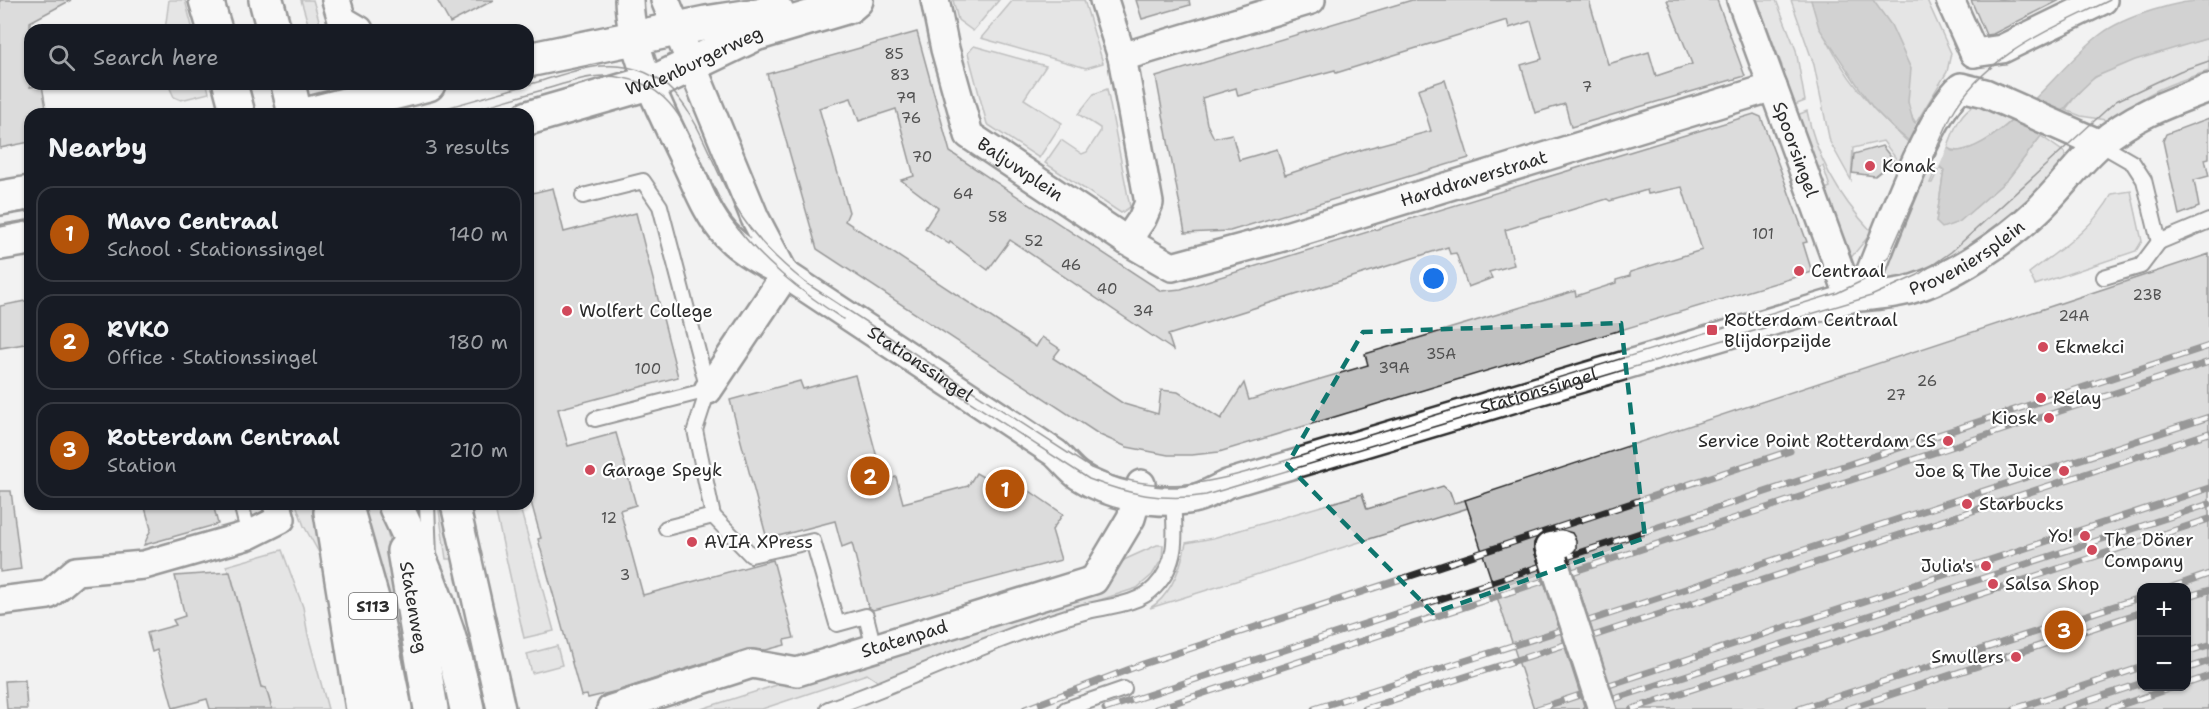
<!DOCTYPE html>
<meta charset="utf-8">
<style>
body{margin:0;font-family:"Shantell Sans",sans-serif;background:#242831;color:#f1f3f6}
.controls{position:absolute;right:18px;bottom:18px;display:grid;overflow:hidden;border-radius:12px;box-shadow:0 2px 4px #0004}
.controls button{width:54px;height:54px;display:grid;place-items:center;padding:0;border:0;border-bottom:2px solid #363941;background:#171b24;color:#f1f3f6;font:30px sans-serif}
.you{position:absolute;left:1434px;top:279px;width:21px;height:21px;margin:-15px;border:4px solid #fff;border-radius:50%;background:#1a73e8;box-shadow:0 0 0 9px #1a73e833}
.badge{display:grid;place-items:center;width:39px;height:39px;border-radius:50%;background:#b45309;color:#fff;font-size:20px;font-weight:700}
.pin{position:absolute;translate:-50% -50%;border:3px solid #fff;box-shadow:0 2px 6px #0006}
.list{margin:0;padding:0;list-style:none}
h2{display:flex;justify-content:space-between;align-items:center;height:78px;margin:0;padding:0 24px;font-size:26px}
h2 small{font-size:20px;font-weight:400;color:#9ea1a6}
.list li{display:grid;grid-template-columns:39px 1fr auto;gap:18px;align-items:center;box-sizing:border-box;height:96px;margin:0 12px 12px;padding:0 12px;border:2px solid #363941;border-radius:18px}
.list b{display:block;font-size:22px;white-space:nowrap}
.list p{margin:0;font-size:20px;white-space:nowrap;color:#9ea1a6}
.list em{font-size:20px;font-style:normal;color:#9ea1a6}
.icon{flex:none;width:33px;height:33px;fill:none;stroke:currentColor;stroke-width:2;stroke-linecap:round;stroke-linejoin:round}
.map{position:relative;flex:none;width:2209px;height:709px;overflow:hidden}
.search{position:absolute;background:#171b24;box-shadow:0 2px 4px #0004;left:24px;top:24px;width:510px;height:66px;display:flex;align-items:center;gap:15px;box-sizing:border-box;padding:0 21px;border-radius:18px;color:#9ea1a6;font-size:22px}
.panel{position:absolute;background:#171b24;box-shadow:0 2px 4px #0004;left:24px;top:108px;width:510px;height:402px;border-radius:18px}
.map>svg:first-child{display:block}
</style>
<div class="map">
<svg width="2209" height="709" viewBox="0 0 2209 709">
<rect width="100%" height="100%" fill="#f2f2f2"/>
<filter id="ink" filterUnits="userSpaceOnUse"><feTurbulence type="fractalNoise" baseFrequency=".0167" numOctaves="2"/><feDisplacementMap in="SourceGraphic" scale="12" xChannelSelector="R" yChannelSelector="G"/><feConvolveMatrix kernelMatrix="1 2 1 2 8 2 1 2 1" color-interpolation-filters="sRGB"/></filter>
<g filter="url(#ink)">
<g fill="#d5d5d5" stroke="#808080" stroke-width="1.5">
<path d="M169 0H185L193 30H165Z"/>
<path d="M301 0H313L322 30 309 27Z"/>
<path d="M953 0H999L973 31 958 20Z"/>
<path d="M1013 0H1084L1103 63 1086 68 981 38Z"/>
<path d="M1757 0H1776L1796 50 1805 101 1792 106 1778 69 1782 66Z"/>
<path d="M1791 0H1811C1827 54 1865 105 1908 142L1900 164 1883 141 1853 148 1851 180 1830 142 1814 65Z"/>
<path d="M1873 0H1927L1951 53 1947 72 1916 123 1909 112 1908 102Z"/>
<path d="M2209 38V71C2165 85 2148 91 2112 121L2081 116 2065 110C2074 99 2081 87 2093 79 2121 60 2176 47 2209 38Z"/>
<path d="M974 46 1046 66 1024 99 1062 123 1039 158 987 124 968 53Z"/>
<path d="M168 84H207L209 93 181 100 174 97Z"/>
<path d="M1107 89 1130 207 1121 213 1045 163 1061 140 1082 154 1087 152 1100 132V128L1078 114 1094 94Z"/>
<path d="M1975 105 2012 115 2008 119 2011 121C1997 133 1967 160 1947 148 1954 132 1958 113 1975 105Z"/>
<path d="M1807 111C1816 157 1840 198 1872 232L1849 260 1823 190 1830 187 1823 166 1815 169 1795 116Z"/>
<path d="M2041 136 2065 153V165L2016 219 1931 275 1877 287 1926 160 1936 169 1930 183H1932L1939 168 1944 170 1936 222 1975 208 2008 179Z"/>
<path d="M2131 191 2142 241 2136 251 2035 285 2029 273C2059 250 2094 228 2112 194Z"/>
<path d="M1443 486 1450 492 1454 503 1465 500 1468 508 1150 608C1172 595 1181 567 1186 543L1213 538 1362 494 1367 509Z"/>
<path d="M296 504H315L327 567 304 526Z"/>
<path d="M358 504H382L414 667 400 670Z"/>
<path d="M438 504H441L453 559H446Z"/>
<path d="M494 504H519L554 631 524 638Z"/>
<path d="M1157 545H1163L1162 559 1152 575 1137 588 1078 607 880 683 867 674 762 709H701L1086 587 1126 559Z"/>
<path d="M282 550 303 607 308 635 328 709H272L266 688 261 687 232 579 226 566Z"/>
<path d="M557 646 562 665 532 673 527 654Z"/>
</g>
<path fill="#ababab" stroke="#787878" stroke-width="1.5" d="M1811 0H1873L1891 25 1911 69 1908 102 1913 121 1952 151C1999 154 2062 62 2101 34 2125 16 2179 0 2209 0V38L2135 60 2095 77 2079 92 2041 136 2008 179 1959 222 1942 228 1936 222 1944 170 1892 127 1873 108 1819 28Z"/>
<path fill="#f2f2f2" d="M1917 121 1948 146 1938 170 1907 144Z"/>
<g fill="#c1c1c1" stroke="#2b2b2b" stroke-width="1.5" fill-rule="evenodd">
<path d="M0 0H71L30 22V87L42 85 47 114H30V142L0 148Z"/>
<path d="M437 0H494L450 23Z"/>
<path d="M1136 0H1189L1190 5 1142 19Z"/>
<path d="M1412 0H1589L1608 64 1649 52 1656 76 1692 64 1667 0H1717L1745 76 1571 127 1565 104 1535 113 1521 65 1542 59 1531 21 1509 28 1507 20 1336 73 1335 70 1238 96 1236 88 1202 98 1207 124 1214 138 1232 134 1239 160 1277 149 1285 175 1364 149 1431 131 1418 89 1445 80 1469 158 1230 231 1185 233 1156 77Z"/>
<path d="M1971 0H2060L1993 34 1986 35Z"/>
<path d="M917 32 950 152 1161 291 1181 289 1754 114 1761 117 1768 136 1807 242 1803 243 1812 272 1219 452 1192 455H1168L1127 447 1100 435 817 249 767 74ZM851 98 859 121 896 109 914 176 901 180 938 208 925 228 949 244 950 242 988 270 1010 240 1173 350 1168 335 1448 247 1450 254 1456 253 1468 287 1492 278 1489 272 1514 265 1505 230 1607 199 1610 201 1647 190 1648 194 1682 187 1702 250 1630 272V276L1616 280V283L1576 296 1575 291 1365 354 1368 365 1249 400 1244 383 1221 419 1178 392 1161 390 1158 414 1124 404 1053 358 1060 349 1042 337 1036 347 845 221 849 212 819 108Z"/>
<path d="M2209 118V158L2205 159 2209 176 2194 180 2199 207 2179 215 2163 141 2166 134Z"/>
<path d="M1882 146 1894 161 1875 176 1852 173 1854 154Z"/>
<path d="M553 188 564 232 636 213 678 377 558 409 568 446 616 433 636 505 620 510 643 595 773 560 794 638 784 640 785 645 766 650 747 649 617 691 588 698 587 695 581 696 538 539 541 538 528 491V194Z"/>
<path d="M2209 254V709H1617L1569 557 1576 549V540L1572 533 1558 529 1538 536 1534 543V551L1585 709H1534L1465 500ZM2142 588H2187V687H2142Z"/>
<path d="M30 300V343L0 348V306Z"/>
<path d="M855 375 879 465 885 464 889 479 896 477 903 503 968 486 976 473 1015 495 1021 485 1063 514 1052 530 1061 560 873 610 868 607 852 543 842 547 835 521 767 539 730 400 800 381 803 389Z"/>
<path d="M0 491H11L21 569 0 572Z"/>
<path d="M144 504H213L218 524 144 545 151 529Z"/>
<path d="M230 572 261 687 266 688 272 709H210L207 699 173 708 157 650 152 652 147 633 176 625 173 620 185 616 175 576Z"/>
<path d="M25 680 27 709H7L5 681Z"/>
</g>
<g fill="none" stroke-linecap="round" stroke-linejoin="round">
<defs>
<g id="lane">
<path d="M2100 144 2133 163 2144 180 2159 242 2209 221"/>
<path d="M583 196 643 181 660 206 708 390 695 430 713 516 666 528"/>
<path d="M2104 277 2141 266 2159 242"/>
<path d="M595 419 708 390"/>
<path d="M241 504 249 535"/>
<path d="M427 504 429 557"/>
<path d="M713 516 751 555 813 541 837 624 866 616 874 648"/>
<path d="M828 709C914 679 996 636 1084 612 1107 606 1138 605 1155 587 1179 562 1175 532 1173 501"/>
<path d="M1066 709 1124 689"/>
</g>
<g id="street">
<path d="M336 0 342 20 359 30"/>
<path id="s1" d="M629 0C631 57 662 112 686 163 697 186 708 216 726 235 745 255 768 264 791 278L1055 453C1063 460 1070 470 1079 476 1108 495 1154 505 1188 500 1202 498 1215 490 1227 484L1850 298C1869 296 1890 295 1909 290 1952 278 2005 241 2037 211 2059 190 2077 164 2100 144 2132 116 2169 103 2209 88"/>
<path d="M665 0 755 218 785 275"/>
<path id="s2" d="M935 0 945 49 969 135 1127 241 1172 267 1283 237 1773 87"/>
<path d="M1104 0 1122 57 1149 203 1142 219 1127 241"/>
<path id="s3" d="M1741 0 1850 298"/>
<path d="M1950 0 1974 53"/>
<path d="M1974 53 2002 49 2103 0"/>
<path d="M1122 57 1311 0"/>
<path d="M1850 298 1868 278C1885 236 1930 112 1961 87L1985 93 2100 144"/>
<path d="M708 390 785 275"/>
<path d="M455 504 501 709"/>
<path d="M0 601 48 595 76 571 144 565 249 535 281 519 277 504"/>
<path id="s4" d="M611 709 752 664 797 672 1094 580 1131 518 1141 484"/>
</g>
<g id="secondary">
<path d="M528 60 706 23 777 12"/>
<path d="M309 114 428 84"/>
<path id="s5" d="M528 118 659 80 755 34 849 6 856 0"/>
<path d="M0 198 30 193"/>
<path d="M0 243 30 238"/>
</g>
<g id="primary">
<path d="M206 0 215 30"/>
<path d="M266 0 274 30"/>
<path d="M230 84 238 114"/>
<path d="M288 84 295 114"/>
<path d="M345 504 373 602 395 709"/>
<path d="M396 507C428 573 453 637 467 709"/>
<path d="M331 512 363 709"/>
<path id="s6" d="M404 551 431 709"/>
</g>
</defs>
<use href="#lane" stroke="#2b2b2b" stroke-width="18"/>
<use href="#street" stroke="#2b2b2b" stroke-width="32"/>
<use href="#secondary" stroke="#2b2b2b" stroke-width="38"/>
<use href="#primary" stroke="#2b2b2b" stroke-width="38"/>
<use href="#lane" stroke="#fff" stroke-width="14"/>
<use href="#street" stroke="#fff" stroke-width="27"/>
<use href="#secondary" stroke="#fff" stroke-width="33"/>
<use href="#primary" stroke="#fff" stroke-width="33"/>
<g stroke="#2b2b2b" stroke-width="1.5">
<path d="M424 114C461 104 498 93 534 83 556 77 578 68 601 66 689 59 701 148 735 206 753 237 778 261 806 283L1091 468C1157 496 1205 485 1271 465L1837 293 1868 278 1889 256 1951 116C1985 54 2050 30 2110 0"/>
<path d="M458 114C488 106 517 97 546 89 565 84 584 76 604 76 693 77 691 165 731 220 762 262 800 291 843 319"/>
<path d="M0 216 30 210"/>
<path d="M0 227 30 221"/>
<path d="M884 346 1089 479C1127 494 1164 502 1206 495L1871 296 1918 275 1951 252 2116 101 2180 71 2209 61"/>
</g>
<defs>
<g id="rail">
<path d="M1561 559 2209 346"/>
<path d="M1566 574 2209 362"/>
<path d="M2169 588 2209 574"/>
<path d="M2186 597 2209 590"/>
<path d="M1582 623 2209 417"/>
<path d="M1587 638 2209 433"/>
<path d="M2186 652 2209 645"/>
<path d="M2186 669 2209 661"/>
<path d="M2186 684 2209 676"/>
<path d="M1603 687 2209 488"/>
<path d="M1608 701 2209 504"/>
<path d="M1025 709 1143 664 1790 451"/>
<path d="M1105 709 1544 565"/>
<path d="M1156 709 1549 579"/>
<path d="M1314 709 1565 629"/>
<path d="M1365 709 1570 643"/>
<path d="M1537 709 1586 693"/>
<path d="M1585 709 1591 707"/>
<path d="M1632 709 2209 519"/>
<path d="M1799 709 2142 597"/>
<path d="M1847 709 2142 612"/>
<path d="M2014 709 2142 667"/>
<path d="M2063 709 2142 683"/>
<path d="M2109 709 2177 686"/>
</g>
</defs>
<use href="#rail" stroke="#2b2b2b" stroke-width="7"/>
<use href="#rail" stroke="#fff" stroke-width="4.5" stroke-dasharray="14" stroke-linecap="butt"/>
<defs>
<path id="street-bridge" d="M1561 544 1549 547 1602 709"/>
</defs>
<use href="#street-bridge" stroke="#2b2b2b" stroke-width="32" stroke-linecap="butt"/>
<use href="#street-bridge" stroke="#fff" stroke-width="27"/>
</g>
</g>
<path d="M0 0H2209V709H0ZM1621 323 1645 538 1433 613 1287 465 1363 332Z" fill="#f2f2f2" fill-opacity=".55" fill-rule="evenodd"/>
<path fill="none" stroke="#0f766e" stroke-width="4.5" stroke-dasharray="12 8" stroke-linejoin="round" d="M1621 323 1645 538 1433 613 1287 465 1363 332Z"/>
<g fill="#d1495b" stroke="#fff" stroke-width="2">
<circle cx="1870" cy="166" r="6"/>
<circle cx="1799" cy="271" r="6"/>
<circle cx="567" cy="311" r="6"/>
<rect x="1706" y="324" width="12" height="12" rx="3"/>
<circle cx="2043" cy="347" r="6"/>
<circle cx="2041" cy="398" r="6"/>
<circle cx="2049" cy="418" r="6"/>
<circle cx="1948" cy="441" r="6"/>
<circle cx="590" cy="470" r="6"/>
<circle cx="2064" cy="471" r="6"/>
<circle cx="1967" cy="504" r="6"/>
<circle cx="2085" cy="536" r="6"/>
<circle cx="692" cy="542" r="6"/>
<circle cx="2092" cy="550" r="6"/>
<circle cx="1986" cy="566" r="6"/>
<circle cx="1993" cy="584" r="6"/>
<circle cx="2016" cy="657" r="6"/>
</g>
<g text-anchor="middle" stroke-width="4.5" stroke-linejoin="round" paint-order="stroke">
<g font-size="15" fill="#505050">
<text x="894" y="59">85</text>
<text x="900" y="80">83</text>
<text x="1587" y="92">7</text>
<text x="906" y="103">79</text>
<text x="911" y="123">76</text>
<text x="922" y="162">70</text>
<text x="963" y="199">64</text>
<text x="998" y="222">58</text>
<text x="1763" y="239">101</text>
<text x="1034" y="246">52</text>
<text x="1071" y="270">46</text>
<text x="1107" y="294">40</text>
<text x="2147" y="300">23B</text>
<text x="1143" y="316">34</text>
<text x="2074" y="321">24A</text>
<text x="1441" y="359">35A</text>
<text x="1394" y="373">39A</text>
<text x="648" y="374">100</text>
<text x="1927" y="386">26</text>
<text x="1896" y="400">27</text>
<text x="609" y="523">12</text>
<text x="625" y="580">3</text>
</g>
<rect fill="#fff" stroke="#6b6b6b" stroke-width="1.5" x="349" y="593" width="48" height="26" rx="4.5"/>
<g font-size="16" font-weight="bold" fill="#2b2b2b">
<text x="373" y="612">S113</text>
</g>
<g font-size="18" fill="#2b2b2b" stroke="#fff">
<text dy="6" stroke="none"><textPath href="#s5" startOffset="176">Walenburgerweg</textPath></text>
<text dy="6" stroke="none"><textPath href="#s3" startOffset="159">Spoorsingel</textPath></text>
<text dy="6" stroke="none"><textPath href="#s2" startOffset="201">Baljuwplein</textPath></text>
<text dy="6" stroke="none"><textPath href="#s2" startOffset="696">Harddraverstraat</textPath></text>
<text dy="6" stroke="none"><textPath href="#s1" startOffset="1617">Proveniersplein</textPath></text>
<text dy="6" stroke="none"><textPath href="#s1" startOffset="490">Stationssingel</textPath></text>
<text dy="6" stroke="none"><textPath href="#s1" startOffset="1166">Stationssingel</textPath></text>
<text dy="6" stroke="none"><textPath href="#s6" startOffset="57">Statenweg</textPath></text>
<text dy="6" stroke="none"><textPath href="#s4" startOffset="306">Statenpad</textPath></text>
</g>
<g font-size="18" fill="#2b2b2b" stroke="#fff" text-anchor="start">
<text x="1882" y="172">Konak</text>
<text x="1811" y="277">Centraal</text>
<text x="579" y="317">Wolfert College</text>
<text x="1724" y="326">Rotterdam Centraal<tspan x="1724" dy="21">Blijdorpzijde</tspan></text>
<text x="2055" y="353">Ekmekci</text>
<text x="2053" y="404">Relay</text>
<text x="2037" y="424" text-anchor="end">Kiosk</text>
<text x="1936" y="447" text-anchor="end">Service Point Rotterdam CS</text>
<text x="602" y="476">Garage Speyk</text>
<text x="2052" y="477" text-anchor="end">Joe &amp; The Juice</text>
<text x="1979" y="510">Starbucks</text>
<text x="2073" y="542" text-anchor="end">Yo!</text>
<text x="2104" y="546">The Döner<tspan x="2104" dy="21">Company</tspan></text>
<text x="704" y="548">AVIA XPress</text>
<text x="1974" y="572" text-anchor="end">Julia's</text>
<text x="2005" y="590">Salsa Shop</text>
<text x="2004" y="663" text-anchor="end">Smullers</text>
</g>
</g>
</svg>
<div class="controls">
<button>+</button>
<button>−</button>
</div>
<div class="you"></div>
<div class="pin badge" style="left:1005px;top:489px">1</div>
<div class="pin badge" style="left:870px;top:476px">2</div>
<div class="pin badge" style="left:2064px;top:630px">3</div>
<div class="search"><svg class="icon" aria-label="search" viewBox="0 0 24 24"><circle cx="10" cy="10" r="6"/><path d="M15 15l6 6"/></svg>Search here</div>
<section class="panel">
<h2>Nearby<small>3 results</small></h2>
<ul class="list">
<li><span class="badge">1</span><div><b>Mavo Centraal</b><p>School · Stationssingel</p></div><em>140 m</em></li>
<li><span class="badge">2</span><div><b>RVKO</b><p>Office · Stationssingel</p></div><em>180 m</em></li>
<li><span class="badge">3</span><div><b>Rotterdam Centraal</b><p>Station</p></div><em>210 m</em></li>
</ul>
</section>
</div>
